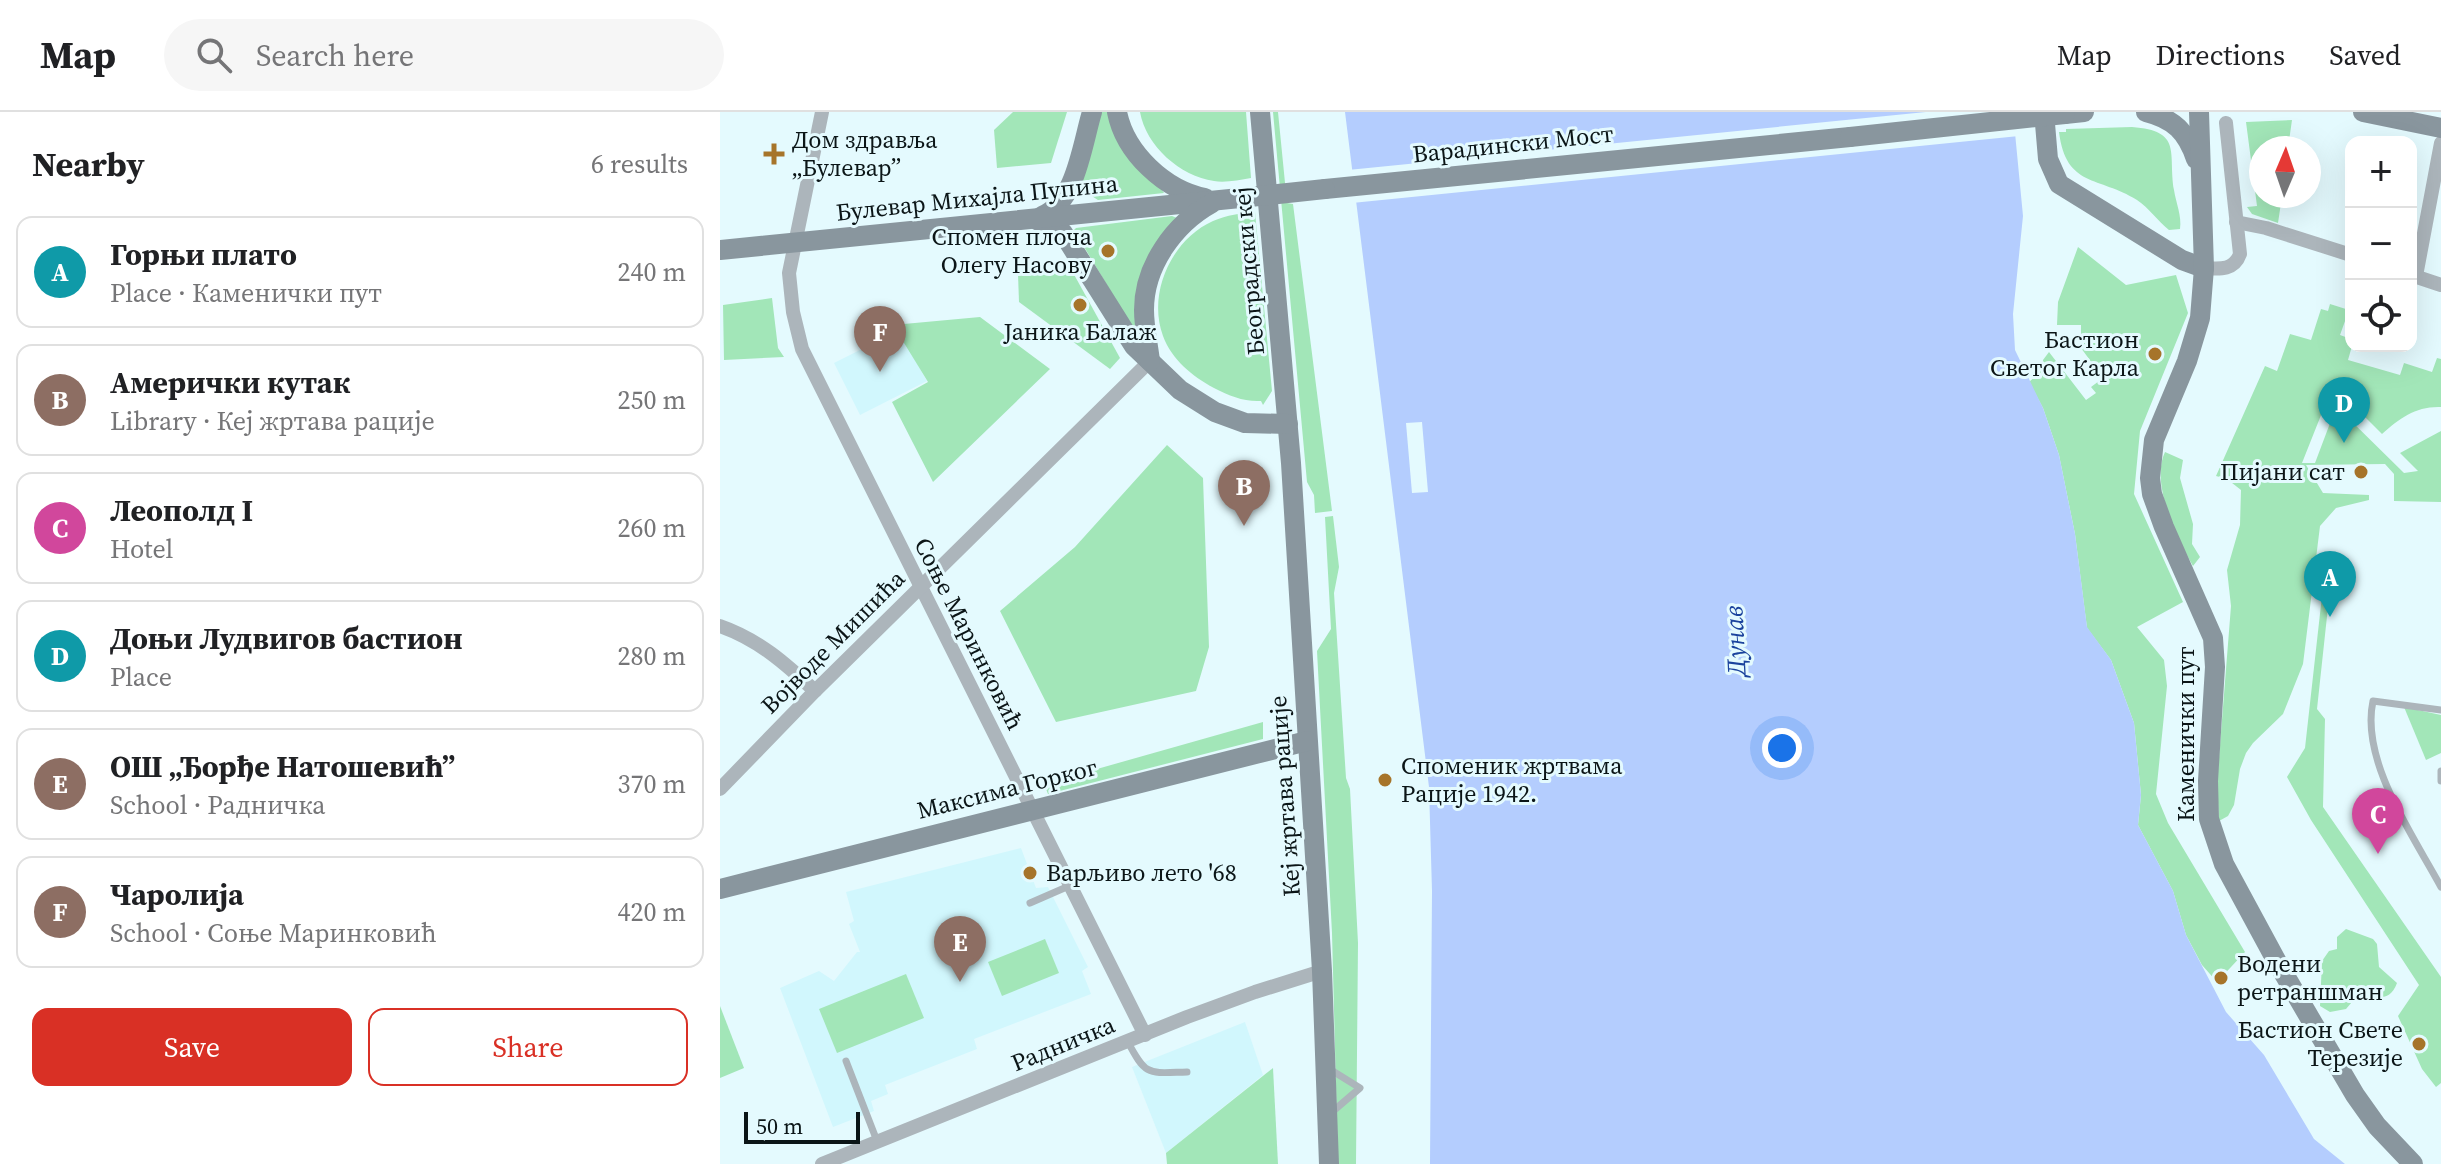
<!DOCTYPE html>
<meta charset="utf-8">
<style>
body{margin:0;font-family:"Source Serif 4",serif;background:#f6f6f6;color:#202124}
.controls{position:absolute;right:24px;top:24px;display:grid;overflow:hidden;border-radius:16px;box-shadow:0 8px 32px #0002}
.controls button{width:72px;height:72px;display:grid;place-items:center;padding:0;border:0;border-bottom:2px solid #e0e0e0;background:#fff;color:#202124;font:40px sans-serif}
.compass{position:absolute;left:1529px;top:24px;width:72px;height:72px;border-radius:50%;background:#fff;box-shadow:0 8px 32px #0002;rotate:2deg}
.scale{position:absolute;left:24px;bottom:20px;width:116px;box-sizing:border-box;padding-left:8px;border:4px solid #0b1517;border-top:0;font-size:22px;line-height:28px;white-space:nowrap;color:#0b1517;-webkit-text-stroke:6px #e4fafe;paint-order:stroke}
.you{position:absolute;left:1062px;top:636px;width:28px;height:28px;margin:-20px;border:6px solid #fff;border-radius:50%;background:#1a73e8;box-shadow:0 0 0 12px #1a73e833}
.badge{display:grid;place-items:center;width:52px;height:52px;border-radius:50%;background:#d93025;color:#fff;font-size:26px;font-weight:700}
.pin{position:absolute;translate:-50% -66px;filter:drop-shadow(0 2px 4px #0008)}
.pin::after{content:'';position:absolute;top:42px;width:28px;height:24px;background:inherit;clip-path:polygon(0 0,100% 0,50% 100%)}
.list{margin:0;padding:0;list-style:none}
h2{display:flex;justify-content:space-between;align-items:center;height:104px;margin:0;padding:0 32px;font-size:34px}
h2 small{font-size:26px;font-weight:400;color:#757577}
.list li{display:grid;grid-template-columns:52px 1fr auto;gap:24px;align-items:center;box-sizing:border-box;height:112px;margin:0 16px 16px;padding:0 16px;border:2px solid #e0e0e0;border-radius:16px}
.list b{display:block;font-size:30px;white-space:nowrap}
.list p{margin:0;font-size:26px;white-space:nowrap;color:#757577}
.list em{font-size:26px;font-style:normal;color:#757577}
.actions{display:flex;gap:16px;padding:24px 32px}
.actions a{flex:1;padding:18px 0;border:2px solid #d93025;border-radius:16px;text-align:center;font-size:28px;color:#d93025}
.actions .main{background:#d93025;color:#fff}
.icon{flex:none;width:44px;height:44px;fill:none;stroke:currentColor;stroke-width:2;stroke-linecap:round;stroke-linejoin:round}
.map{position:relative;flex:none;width:1721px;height:1052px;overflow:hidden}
header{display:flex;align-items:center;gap:48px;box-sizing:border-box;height:112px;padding:0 40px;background:#fff;border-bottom:2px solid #e0e0e0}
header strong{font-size:38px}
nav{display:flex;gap:44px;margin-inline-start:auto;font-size:28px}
.search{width:560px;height:72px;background:#f6f6f6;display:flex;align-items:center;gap:20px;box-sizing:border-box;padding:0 28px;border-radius:44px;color:#757577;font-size:30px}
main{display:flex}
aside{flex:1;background:#fff}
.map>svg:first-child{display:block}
</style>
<header>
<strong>Map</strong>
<div class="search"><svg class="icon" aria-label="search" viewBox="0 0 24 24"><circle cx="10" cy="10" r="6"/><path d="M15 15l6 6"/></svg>Search here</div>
<nav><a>Map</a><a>Directions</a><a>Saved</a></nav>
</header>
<main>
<aside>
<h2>Nearby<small>6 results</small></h2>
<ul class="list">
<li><span class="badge" style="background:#0f9aa8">A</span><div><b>Горњи плато</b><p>Place · Каменички пут</p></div><em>240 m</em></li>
<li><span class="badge" style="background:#8d6e63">B</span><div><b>Амерички кутак</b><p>Library · Кеј жртава рације</p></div><em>250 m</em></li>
<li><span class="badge" style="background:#d1479c">C</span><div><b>Леополд I</b><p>Hotel</p></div><em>260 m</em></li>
<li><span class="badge" style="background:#0f9aa8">D</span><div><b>Доњи Лудвигов бастион</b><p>Place</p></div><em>280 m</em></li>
<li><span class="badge" style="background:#8d6e63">E</span><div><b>ОШ „Ђорђе Натошевић”</b><p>School · Радничка</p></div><em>370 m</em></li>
<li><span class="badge" style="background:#8d6e63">F</span><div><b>Чаролија</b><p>School · Соње Маринковић</p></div><em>420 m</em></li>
</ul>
<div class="actions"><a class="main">Save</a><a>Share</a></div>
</aside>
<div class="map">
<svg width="1721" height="1052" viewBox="0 0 1721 1052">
<rect width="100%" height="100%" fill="#e4fafe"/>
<g fill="#d1f7fd">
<path d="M173 210 207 269 140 303 114 251 142 237 138 227Z"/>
<path d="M301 736 316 776 328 775 368 855 362 859 371 882 254 927 257 937 165 973 168 982 151 989 154 999 113 1015 60 876 99 859 114 869 137 840H140L129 812 134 809 126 780Z"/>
<path d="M525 910 543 963 446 1041 412 955Z"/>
</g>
<g fill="#a2e6b8">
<path d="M293 0H347L331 51 277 56 274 18Z"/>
<path d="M380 0H388L444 81 378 88 364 79 362 67Z"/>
<path d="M420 0H526L531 66C519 68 505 71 494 69 460 64 426 34 420 0Z"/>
<path d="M553 0H558L567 91 573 92 612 399 595 401 594 383 587 370Z"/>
<path d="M1572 8 1568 36H1541V84H1562L1558 111 1532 102 1527 95 1537 94 1526 10Z"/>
<path d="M1412 15C1463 19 1448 40 1454 78 1456 91 1462 104 1460 117L1449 118C1438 109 1429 96 1417 88 1379 64 1346 76 1339 20H1346V17Z"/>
<path d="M535 100 552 279 543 293 541 289C524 290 510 284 494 276 472 264 452 248 443 224 427 181 452 127 493 109 507 103 521 101 535 100Z"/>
<path d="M452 104 457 106 440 127 421 230 354 118 356 116Z"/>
<path d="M1358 135 1406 173 1456 163 1468 201 1420 319 1414 382 1463 490 1417 515 1444 548 1447 574 1436 682 1448 711 1525 840 1497 870 1482 853 1466 823 1453 779 1418 713 1421 683 1414 611 1391 548 1367 516 1355 422 1339 343 1323 296 1309 270 1322 258 1323 248 1329 240 1366 288 1376 281 1371 275 1383 266 1361 236V213H1337L1338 190Z"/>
<path d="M351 157 400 246 390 257 299 190 298 162Z"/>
<path d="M52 186 58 236 64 245 4 248 3 193Z"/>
<path d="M1610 192 1629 198 1620 223 1631 227 1632 234 1628 248 1680 263 1684 251 1712 260 1717 246 1721 247V295C1696 294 1680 306 1662 322L1613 273 1582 351H1595L1615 298 1619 297 1684 361 1698 359 1680 341 1721 319V390L1674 389V362L1665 352 1586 353 1603 381 1649 383V388L1616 396 1600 414 1583 552 1563 602 1533 631 1526 641 1520 657 1514 693 1508 704 1499 709 1497 671 1511 494 1507 458 1520 413 1521 378 1507 367 1496 364 1545 254 1557 259 1570 222 1591 228 1601 197 1608 199Z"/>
<path d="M260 205 330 257 213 370 172 290 208 270 173 213Z"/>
<path d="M447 333 483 366 489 535 476 579 336 610 280 499 355 435Z"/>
<path d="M1445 340 1463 348 1460 366 1473 412 1472 432 1480 445 1473 454C1457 426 1430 371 1445 340Z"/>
<path d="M613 404 619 455 614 481 626 666 630 677 638 831 636 1052H618L612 821 597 539 611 517 605 405Z"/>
<path d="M1605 457 1612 458 1597 597 1605 607 1603 695 1721 865V971L1716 975 1702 957 1678 904 1699 873 1591 708 1567 665 1585 636Z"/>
<path d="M1684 595 1721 603V641L1706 648Z"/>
<path d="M543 610V627L328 682 324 672Z"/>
<path d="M1626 817 1653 827 1657 832 1659 855 1677 871C1669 893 1653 883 1637 884L1626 897 1610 900 1600 894 1602 849 1609 839 1617 837V825Z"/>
<path d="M325 827 339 861 282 884 268 850Z"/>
<path d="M186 862 204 906 117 941 99 897Z"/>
<path d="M0 894 24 956 0 966Z"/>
<path d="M553 956 558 1052H447L446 1041Z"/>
</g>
<path fill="#b4cdfe" d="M625 0H1293L1303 104 1293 202 1295 238 1323 296 1339 343 1355 422 1367 515 1391 548 1414 611 1421 683 1418 713 1453 779 1466 823 1506 900 1544 943 1594 1027 1625 1052H710L712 779 709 675Z"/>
<g fill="#e4fafe">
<path d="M1206 0H1297L1299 24 632 91 628 58Z"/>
<path d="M702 310 708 380 692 381 686 311Z"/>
</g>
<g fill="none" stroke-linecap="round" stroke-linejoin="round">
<g stroke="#acb5bb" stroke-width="7">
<path d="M1721 598 1653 589C1640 649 1693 723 1721 775"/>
<path d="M1721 659V669"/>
<path d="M310 791 349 774"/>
<path d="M408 930C426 965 429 961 467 960"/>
<path d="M126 949 157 1029"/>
<path d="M611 958 640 976 612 1000"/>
</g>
<g stroke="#acb5bb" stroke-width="14">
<path d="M102 0 69 161 73 200 82 237 425 923"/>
<path d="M1516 110 1546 116 1631 143"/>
<path d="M1484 156C1499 157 1514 159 1520 142L1506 11"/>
<path d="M1691 163 1721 173"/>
<path d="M1696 164 1721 31"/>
<path d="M0 514C38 527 66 552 95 579"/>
<path d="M0 677 95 579 430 249"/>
<path d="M102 1052 467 905 535 880 602 859"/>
</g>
<g stroke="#89969e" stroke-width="20">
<path d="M397 0C405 41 445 78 485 86"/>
<path d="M540 0 571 351 602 859 609 1052"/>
<path d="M1324 0 1328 47 1339 72 1462 148 1484 156"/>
<path d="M1426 0C1454 7 1467 20 1476 47"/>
<path d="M1479 0 1484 156 1480 206 1467 249 1434 328 1430 366 1432 382 1444 415 1493 526 1495 555 1488 669 1489 707 1504 752 1557 850 1635 983 1657 1014 1693 1052"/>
<path d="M1643 0 1721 16"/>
<path d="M1345 2 1364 0"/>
<path d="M605 77 1130 25"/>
<path d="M322 104C356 90 362 33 372 0"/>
<path d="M317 108 343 121 414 234 460 278 495 300 525 311 568 312"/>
<path d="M0 138 520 86"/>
<path d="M430 249C428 232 424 215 424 198 424 154 454 112 492 91"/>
<path d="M0 777 587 629"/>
</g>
<g stroke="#89969e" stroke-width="20">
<path d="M1130 25 1345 2"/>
<path d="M520 86 605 77"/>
</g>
</g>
<g fill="#a6742a" stroke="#e4fafe" stroke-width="3">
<path d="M50 30h8v8h8v8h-8v8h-8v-8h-8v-8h8z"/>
<circle cx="388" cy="139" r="8"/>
<circle cx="360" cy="193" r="8"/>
<circle cx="1435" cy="242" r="8"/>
<circle cx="1641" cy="360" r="8"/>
<circle cx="665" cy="668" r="8"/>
<circle cx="310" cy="761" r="8"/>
<circle cx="1501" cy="866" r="8"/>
<circle cx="1699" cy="932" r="8"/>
</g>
<g text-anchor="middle" stroke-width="6" stroke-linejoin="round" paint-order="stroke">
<g font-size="24" fill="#0b1517" stroke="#e4fafe" text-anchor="start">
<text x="72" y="36">Дом здравља<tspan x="72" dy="28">„Булевар”</tspan></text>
<text x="372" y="133" text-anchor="end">Спомен плоча<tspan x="372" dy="28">Олегу Насову</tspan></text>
<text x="360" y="228" text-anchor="middle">Јаника Балаж</text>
<text x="1419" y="236" text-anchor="end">Бастион<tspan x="1419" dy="28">Светог Карла</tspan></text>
<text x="1625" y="368" text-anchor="end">Пијани сат</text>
<text x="681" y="662">Споменик жртвама<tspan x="681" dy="28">Рације 1942.</tspan></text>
<text x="326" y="769">Варљиво лето '68</text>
<text x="1517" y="860">Водени<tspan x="1517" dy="28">ретраншман</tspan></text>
<text x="1683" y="926" text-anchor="end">Бастион Свете<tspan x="1683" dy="28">Терезије</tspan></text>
</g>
<g font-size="24" fill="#0b1517" stroke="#e4fafe">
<text transform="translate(793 32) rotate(-6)" y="8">Варадински Мост</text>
<text transform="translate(257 86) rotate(-6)" y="8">Булевар Михајла Пупина</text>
<text transform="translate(529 159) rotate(-95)" y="8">Београдски кеј</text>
<text transform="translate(249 522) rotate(63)" y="8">Соње Маринковић</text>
<text transform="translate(113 530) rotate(-45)" y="8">Војводе Мишића</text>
<text transform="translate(1466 622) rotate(-90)" y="8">Каменички пут</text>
<text transform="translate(287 677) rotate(-14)" y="8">Максима Горког</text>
<text transform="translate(565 684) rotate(-94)" y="8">Кеј жртава рације</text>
<text transform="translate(343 932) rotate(-22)" y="8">Радничка</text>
</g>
<g font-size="26" font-style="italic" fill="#1b439d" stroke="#e4fafe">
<text transform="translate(1015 529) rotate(-93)" y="9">Дунав</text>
</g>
</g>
</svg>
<div class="controls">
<button>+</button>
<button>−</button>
<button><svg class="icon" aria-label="locate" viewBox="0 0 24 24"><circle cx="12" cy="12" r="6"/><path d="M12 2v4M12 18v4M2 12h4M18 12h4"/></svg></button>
</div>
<svg class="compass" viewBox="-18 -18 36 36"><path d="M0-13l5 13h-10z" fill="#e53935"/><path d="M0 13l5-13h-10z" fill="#757577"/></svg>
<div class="scale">50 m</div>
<div class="you"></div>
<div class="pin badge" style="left:1610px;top:505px;background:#0f9aa8">A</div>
<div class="pin badge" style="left:524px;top:414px;background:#8d6e63">B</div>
<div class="pin badge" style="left:1658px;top:742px;background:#d1479c">C</div>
<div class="pin badge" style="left:1624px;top:331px;background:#0f9aa8">D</div>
<div class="pin badge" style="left:240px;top:870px;background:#8d6e63">E</div>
<div class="pin badge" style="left:160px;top:260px;background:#8d6e63">F</div>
</div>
</main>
